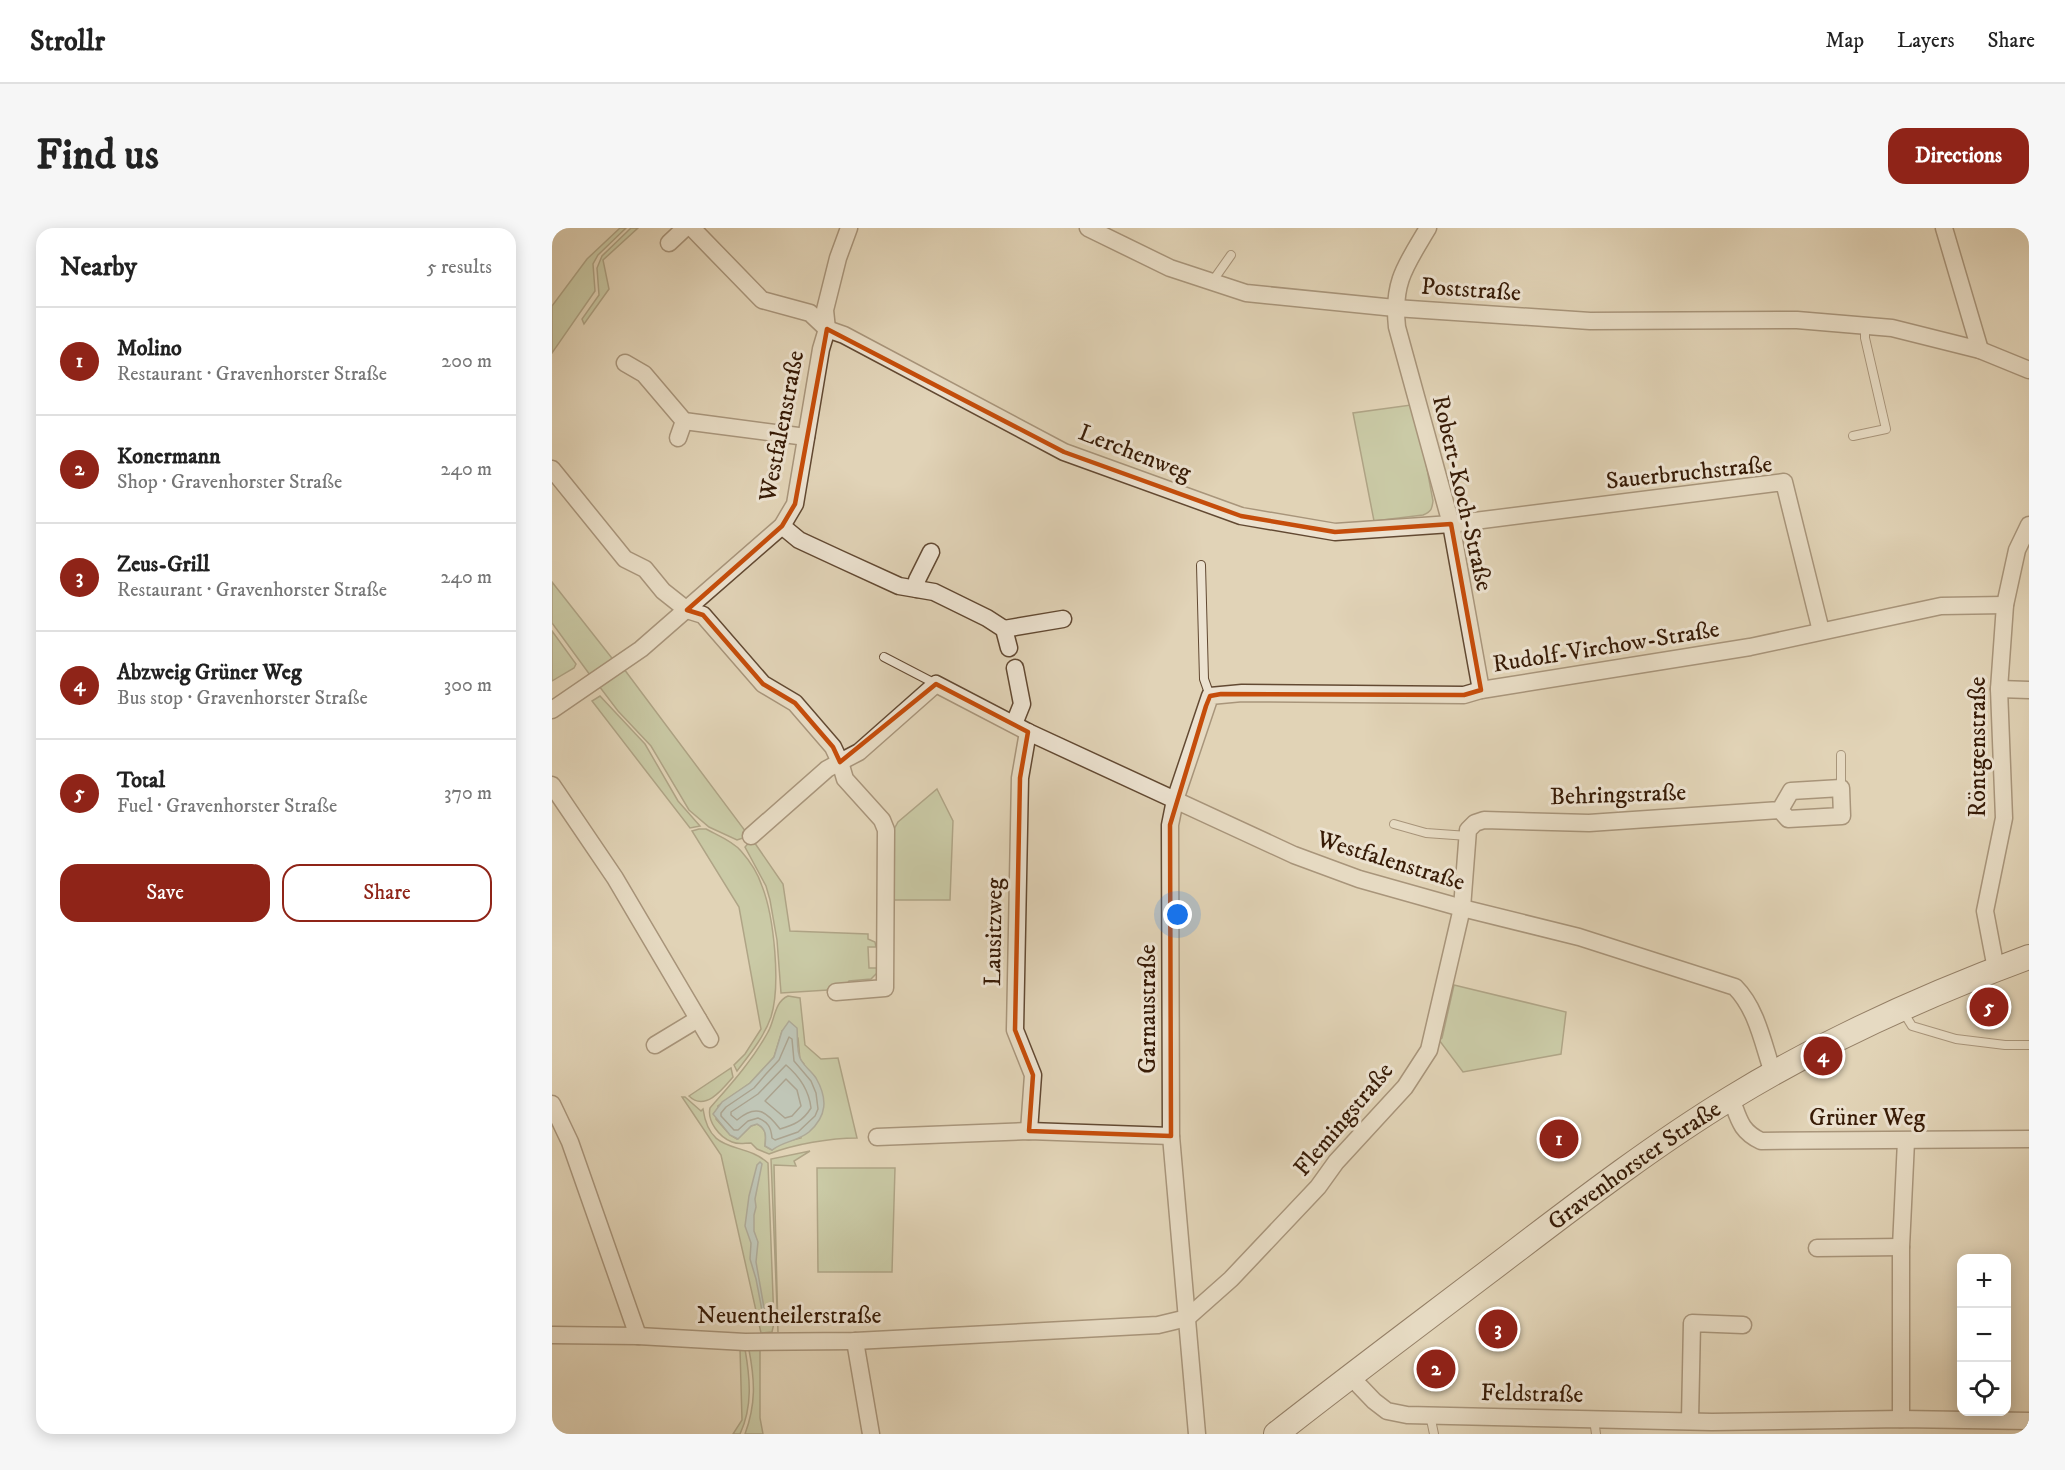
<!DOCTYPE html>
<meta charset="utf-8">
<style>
body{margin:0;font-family:"IM FELL DW Pica",serif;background:#f6f6f6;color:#222}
.controls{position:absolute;right:18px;bottom:18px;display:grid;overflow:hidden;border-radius:12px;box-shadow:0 3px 15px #0003}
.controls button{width:54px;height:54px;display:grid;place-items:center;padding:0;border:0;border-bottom:2px solid #e0e0e0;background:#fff;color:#222;font:30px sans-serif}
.you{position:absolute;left:626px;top:687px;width:21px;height:21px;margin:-15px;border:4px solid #fff;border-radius:50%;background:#1a73e8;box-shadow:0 0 0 9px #1a73e833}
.badge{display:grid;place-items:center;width:39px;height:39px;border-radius:50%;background:#8f2418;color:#fff;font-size:20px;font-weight:700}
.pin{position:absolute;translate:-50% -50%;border:3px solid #fff;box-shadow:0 2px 6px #0006}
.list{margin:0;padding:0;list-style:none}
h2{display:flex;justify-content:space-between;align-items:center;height:78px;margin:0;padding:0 24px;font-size:26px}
h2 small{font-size:20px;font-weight:400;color:#767676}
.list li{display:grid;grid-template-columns:39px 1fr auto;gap:18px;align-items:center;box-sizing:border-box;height:108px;padding:0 24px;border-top:2px solid #e0e0e0}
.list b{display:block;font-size:22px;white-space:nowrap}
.list p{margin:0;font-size:20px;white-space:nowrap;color:#767676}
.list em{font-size:20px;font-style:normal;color:#767676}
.actions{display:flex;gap:12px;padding:18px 24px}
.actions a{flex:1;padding:14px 0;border:2px solid #8f2418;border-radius:18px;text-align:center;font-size:21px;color:#8f2418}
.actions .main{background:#8f2418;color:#fff}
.icon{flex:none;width:33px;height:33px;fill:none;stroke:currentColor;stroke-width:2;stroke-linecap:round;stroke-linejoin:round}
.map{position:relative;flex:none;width:1477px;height:1206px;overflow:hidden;border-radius:18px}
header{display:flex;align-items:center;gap:36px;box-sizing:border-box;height:84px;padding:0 30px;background:#fff;border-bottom:2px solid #e0e0e0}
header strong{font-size:28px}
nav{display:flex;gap:33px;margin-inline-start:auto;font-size:21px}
.intro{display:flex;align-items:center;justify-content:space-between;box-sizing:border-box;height:144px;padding:0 36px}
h1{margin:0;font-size:42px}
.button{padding:15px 27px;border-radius:18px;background:#8f2418;color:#fff;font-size:21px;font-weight:700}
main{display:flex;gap:36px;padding:0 36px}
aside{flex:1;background:#fff;border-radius:18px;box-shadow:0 3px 15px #0003}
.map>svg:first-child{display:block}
</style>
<header>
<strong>Strollr</strong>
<nav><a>Map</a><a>Layers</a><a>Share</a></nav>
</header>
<div class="intro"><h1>Find us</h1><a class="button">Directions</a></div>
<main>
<aside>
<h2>Nearby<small>5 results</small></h2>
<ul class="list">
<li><span class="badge">1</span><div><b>Molino</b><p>Restaurant · Gravenhorster Straße</p></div><em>200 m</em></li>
<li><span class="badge">2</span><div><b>Konermann</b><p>Shop · Gravenhorster Straße</p></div><em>240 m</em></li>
<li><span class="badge">3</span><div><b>Zeus-Grill</b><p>Restaurant · Gravenhorster Straße</p></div><em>240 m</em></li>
<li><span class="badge">4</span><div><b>Abzweig Grüner Weg</b><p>Bus stop · Gravenhorster Straße</p></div><em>300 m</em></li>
<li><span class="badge">5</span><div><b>Total</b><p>Fuel · Gravenhorster Straße</p></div><em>370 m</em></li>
</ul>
<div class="actions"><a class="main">Save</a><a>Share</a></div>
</aside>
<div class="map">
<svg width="1477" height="1206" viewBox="0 0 1477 1206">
<rect width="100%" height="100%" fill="#e1d3b7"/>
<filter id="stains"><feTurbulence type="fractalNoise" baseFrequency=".00333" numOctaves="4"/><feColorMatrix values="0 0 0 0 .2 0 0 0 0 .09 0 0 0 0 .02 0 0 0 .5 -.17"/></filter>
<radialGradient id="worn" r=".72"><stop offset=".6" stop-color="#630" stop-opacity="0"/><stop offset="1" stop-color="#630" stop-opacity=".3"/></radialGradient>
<g fill="#aebe92" stroke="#726c4c" stroke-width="1.5" fill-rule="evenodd">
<path d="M68 0H74L46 27 41 36 43 63 0 125V78L35 31Z"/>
<path d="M79 0H86L51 32 57 61 32 96 30 91 47 67 45 40 50 28Z"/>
<path d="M859 177 866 192 881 273C880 281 879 284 871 287L822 293 801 185Z"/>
<path d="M0 354 63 434 38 447 0 395Z"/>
<path d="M0 403 24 436 22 440 0 453Z"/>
<path d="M72 441 197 608 185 612 157 599 137 582 99 518 66 483 47 458Z"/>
<path d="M48 468 93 516 126 573 148 598 138 600 40 473Z"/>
<path d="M385 561 401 593 398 672H340L341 603 346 594Z"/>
<path d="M147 601H154C165 607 181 613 189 623 197 632 206 646 210 658 222 689 229 757 219 789 212 809 198 826 185 843L182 837 193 826 209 801 187 679 140 603Z"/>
<path d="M200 611 231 656 238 703 316 706V711L323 714 324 719H316L317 740H325V745L319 751 297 753 292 761 229 765 225 712 218 672 214 658 193 619Z"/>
<path d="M902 757 1014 784 1009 826 911 844 887 812 890 810Z"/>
<path d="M236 768 248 770 253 817 269 831 286 830 305 910C279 910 242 916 217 926L205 921 199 915C192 915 187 917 180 914 167 909 155 893 158 880 179 856 200 833 216 804 223 792 222 774 236 768ZM230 803 246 810 248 831 252 836 249 910 229 915 220 922 213 918C214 908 215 901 205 896L199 898 185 911 178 907 164 891 166 878 198 855 222 829Z"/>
<path d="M179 840 181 849C171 861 153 884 137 868Z"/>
<path d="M130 869H133L149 883 151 881C158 929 191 912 216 935L222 1095 220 1104 209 1105 169 927Z"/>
<path d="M258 923 242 933 244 938 222 937 226 1104 219 931Z"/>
<path d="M265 940H343L340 1044H266Z"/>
<path d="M188 1121H193C198 1150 201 1178 188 1206H181L190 1192Z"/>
<path d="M208 1121V1190L211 1206H193C204 1176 203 1153 197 1122Z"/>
</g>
<g fill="#98b6b8" stroke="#717871" stroke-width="1.5">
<path d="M237 793 245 800C246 810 244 824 249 832 253 839 260 844 264 850 276 871 275 888 257 904 246 913 232 913 220 922L213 918C214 908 215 901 205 896L199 898 186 911 178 907 161 886 170 874 198 855 222 829 230 803Z"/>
<path d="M208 934 210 936 203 971 204 979 202 987V1003L206 1014 204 1034 213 1085 212 1093 204 1051 198 1031 199 1015 193 998 197 968 205 937Z"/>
</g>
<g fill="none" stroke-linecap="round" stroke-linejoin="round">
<g stroke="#68685f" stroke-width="1.5">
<path d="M237 809 240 811 242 833 259 853 264 865 266 881 263 888 246 904 223 912 220 910C219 899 216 894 206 890L196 893 186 902H182L169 888V885L174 879 202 860 214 846 227 832Z"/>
<path d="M234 837C247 848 257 862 259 880 251 893 242 897 228 901 215 884 205 875 185 892L179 887V884L206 866Z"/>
<path d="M234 851 245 862 249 878 240 888 233 890 213 873Z"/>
</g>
<defs>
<g id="lane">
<path d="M660 54 679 27"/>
<path d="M1301 208 1334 201 1313 110V97"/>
<path d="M649 337 652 451 658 468"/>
<path d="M332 429 384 456"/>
<path d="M1289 527V560"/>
<path d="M842 596 874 605 916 608"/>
<path d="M1350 782 1360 798 1404 811 1453 817H1477"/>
<path d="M878 1187 882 1206"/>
<path d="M1042 1191 1044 1206"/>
</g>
<g id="street">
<path d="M140 0 210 72 258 85 275 101 292 107 512 224 689 288 783 304 899 296 1232 254 1269 403"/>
<path d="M536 0 618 40 694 65 843 80 1038 93 1245 92 1340 100 1428 122 1477 142"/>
<path d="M876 0C854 37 840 54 845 99L899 296 929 462"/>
<path d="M1392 0 1428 122"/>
<path d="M117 15 133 0"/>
<path d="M73 135 92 146 132 193 254 209"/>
<path d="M126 210 132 193"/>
<path d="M0 241 73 331 93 341 111 363 135 382 151 387 211 456 243 475 281 519 288 534 307 524 384 456 476 504 742 627 807 651 910 680 1027 709 1183 759C1205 781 1211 816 1221 845"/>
<path d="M230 298 247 312 288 331 347 358 382 364 435 390 452 401 457 420"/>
<path d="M365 361V352L379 324"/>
<path d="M452 401 511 391"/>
<path d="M1447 461 1477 462"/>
<path d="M0 482 89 421 230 298 243 276 269 121 275 101 273 82 286 30 297 0"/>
<path d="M462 496 470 476 463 440"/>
<path d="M476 504 468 550 463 802 481 847 477 903"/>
<path d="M0 557 63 650 158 811"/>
<path d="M199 608 275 541 288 534 293 551 330 592 334 602 333 760 284 764"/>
<path d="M1444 741 1433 683 1452 590 1447 461 1453 377 1465 322 1477 297"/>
<path d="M103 817 146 791"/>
<path d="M1179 870C1187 891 1188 903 1209 913L1477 911"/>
<path d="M0 876 18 914 86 1108"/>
<path d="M325 909 477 903 619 908"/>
<path d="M1265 1020 1349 1019"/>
<path d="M0 1107 86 1108 193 1114 303 1113 606 1097 635 1090 679 1051 766 959 784 934 853 859 877 822 910 680 916 602 923 595 932 592 1037 595 1228 582 1236 591 1290 588 1289 560 1239 563 1228 582"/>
<path d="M303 1113 319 1206"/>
<path d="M799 1149 822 1173 835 1183 855 1187 1160 1194 1349 1191 1477 1193"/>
<path d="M1349 1191V1019L1354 913"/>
<path d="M1138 1192 1140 1095 1191 1097"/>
<path d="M645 1206 619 908 618 597 623 572 658 468 690 465 912 467 929 462 1198 419 1389 378 1453 377"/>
</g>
<g id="secondary">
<path id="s1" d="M724 1206C794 1151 865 1098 936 1044 1015 984 1094 922 1179 870 1272 813 1374 767 1477 729"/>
</g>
</defs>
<use href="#lane" stroke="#624932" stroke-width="10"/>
<use href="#street" stroke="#624932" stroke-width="19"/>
<use href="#secondary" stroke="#371b06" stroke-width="26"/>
<use href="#lane" stroke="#ece2d0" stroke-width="8"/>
<use href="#street" stroke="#ece2d0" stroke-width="16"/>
<use href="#secondary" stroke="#ece2d0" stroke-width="24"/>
</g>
<path d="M0 0H1477V1206H0ZM275 101 512 224 689 288 783 304 899 296 929 462 912 467 669 466 658 468 654 478 618 597 619 908 477 903 481 847 463 802 468 550 476 504 384 456 288 534 281 519 243 475 211 456 151 387 135 382 230 298 243 276Z" fill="#e1d3b7" fill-opacity=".55" fill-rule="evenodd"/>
<path fill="none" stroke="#c54d0b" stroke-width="4.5" stroke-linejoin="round" d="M275 101 512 224 689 288 783 304 899 296 929 462 912 467 669 466 658 468 654 478 618 597 619 908 477 903 481 847 463 802 468 550 476 504 384 456 288 534 281 519 243 475 211 456 151 387 135 382 230 298 243 276Z"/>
<g text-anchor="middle" stroke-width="6" stroke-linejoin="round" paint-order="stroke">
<g font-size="24" fill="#371b06" stroke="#ece2d0">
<text transform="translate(919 61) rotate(4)" y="8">Poststraße</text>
<text transform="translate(229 198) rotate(-79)" y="8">Westfalenstraße</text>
<text transform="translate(583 224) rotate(21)" y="8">Lerchenweg</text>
<text transform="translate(1137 244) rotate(-6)" y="8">Sauerbruchstraße</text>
<text transform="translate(911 265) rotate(77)" y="8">Robert-Koch-Straße</text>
<text transform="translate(1054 418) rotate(-9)" y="8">Rudolf-Virchow-Straße</text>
<text transform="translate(1425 519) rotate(-90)" y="8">Röntgenstraße</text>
<text transform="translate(1066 566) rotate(-2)" y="8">Behringstraße</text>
<text transform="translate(839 632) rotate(17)" y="8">Westfalenstraße</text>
<text transform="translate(441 704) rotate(-89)" y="8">Lausitzweg</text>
<text transform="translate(595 781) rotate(-90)" y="8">Garnaustraße</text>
<text x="1315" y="897">Grüner Weg</text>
<text transform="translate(791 891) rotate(-50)" y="8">Flemingstraße</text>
<text dy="8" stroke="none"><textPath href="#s1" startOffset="448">Gravenhorster Straße</textPath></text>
<text x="237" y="1095">Neuentheilerstraße</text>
<text transform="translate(980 1165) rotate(1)" y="8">Feldstraße</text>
</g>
</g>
<rect width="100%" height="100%" filter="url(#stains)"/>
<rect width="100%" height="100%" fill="url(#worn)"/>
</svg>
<div class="controls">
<button>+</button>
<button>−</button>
<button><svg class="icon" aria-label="locate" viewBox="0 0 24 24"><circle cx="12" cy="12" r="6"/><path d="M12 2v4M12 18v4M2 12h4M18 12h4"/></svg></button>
</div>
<div class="you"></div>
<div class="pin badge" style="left:1007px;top:911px">1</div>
<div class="pin badge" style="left:884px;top:1141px">2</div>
<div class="pin badge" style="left:946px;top:1101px">3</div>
<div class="pin badge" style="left:1271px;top:828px">4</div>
<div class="pin badge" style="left:1437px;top:779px">5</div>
</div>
</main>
